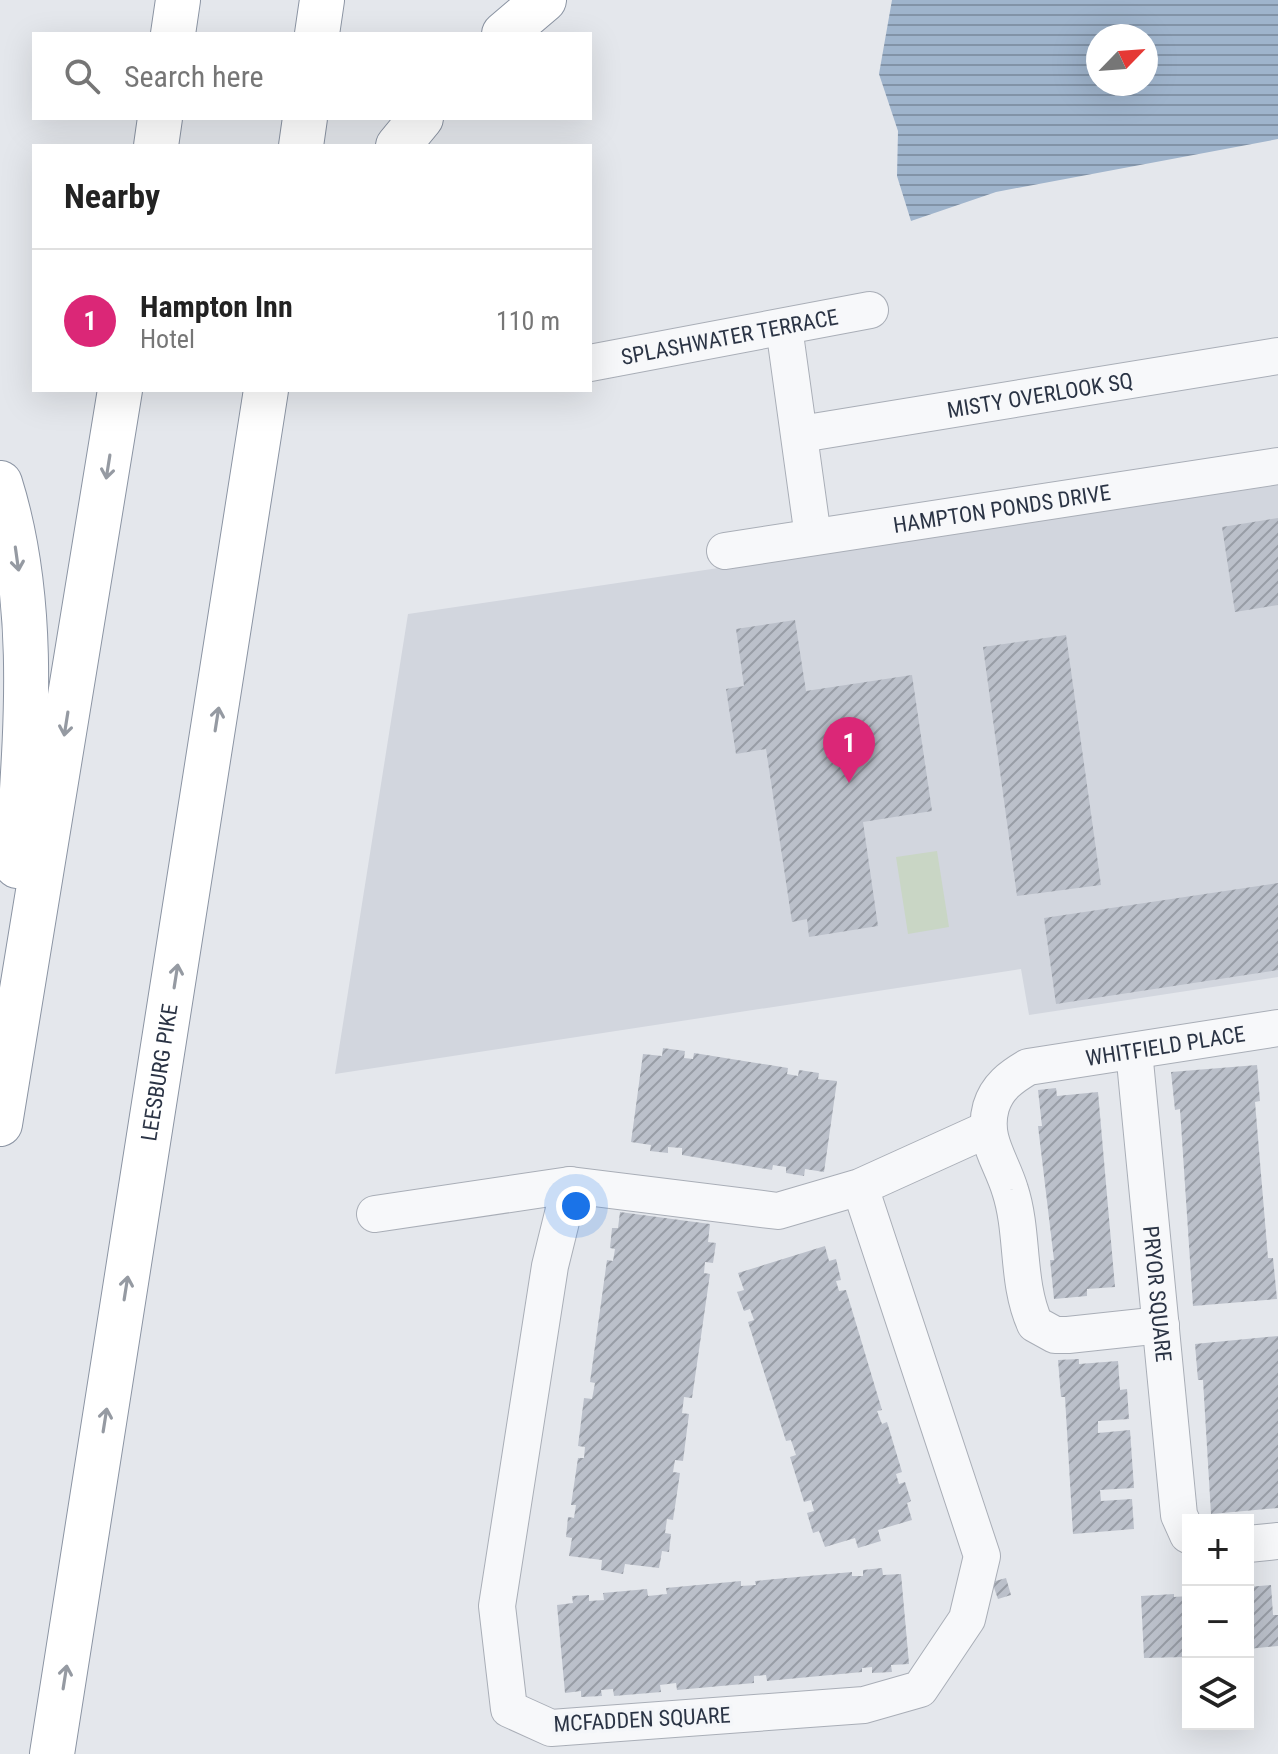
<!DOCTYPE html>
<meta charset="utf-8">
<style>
body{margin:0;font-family:"Roboto Condensed",sans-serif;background:#f2f2f2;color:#222}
.controls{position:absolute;right:24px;bottom:24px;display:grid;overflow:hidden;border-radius:0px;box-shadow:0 8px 32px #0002}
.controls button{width:72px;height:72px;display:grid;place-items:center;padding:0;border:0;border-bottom:2px solid #e0e0e0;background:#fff;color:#222;font:40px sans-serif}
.compass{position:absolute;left:1086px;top:24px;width:72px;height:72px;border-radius:50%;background:#fff;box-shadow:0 8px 32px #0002;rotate:65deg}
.you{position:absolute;left:576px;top:1206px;width:28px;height:28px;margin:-20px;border:6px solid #fff;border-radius:50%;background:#1a73e8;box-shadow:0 0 0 12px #1a73e833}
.badge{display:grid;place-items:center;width:52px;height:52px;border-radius:50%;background:#db2777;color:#fff;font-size:26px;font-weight:700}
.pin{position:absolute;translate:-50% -66px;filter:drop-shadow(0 2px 4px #0008)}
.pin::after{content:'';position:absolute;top:42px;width:28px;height:24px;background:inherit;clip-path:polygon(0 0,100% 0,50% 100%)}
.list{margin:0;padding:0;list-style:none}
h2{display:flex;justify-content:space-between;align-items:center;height:104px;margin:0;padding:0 32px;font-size:34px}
h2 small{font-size:26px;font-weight:400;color:#767676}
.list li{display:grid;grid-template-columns:52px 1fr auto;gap:24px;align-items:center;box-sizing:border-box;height:144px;padding:0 32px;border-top:2px solid #e0e0e0}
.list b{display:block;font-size:30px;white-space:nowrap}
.list p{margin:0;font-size:26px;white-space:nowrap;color:#767676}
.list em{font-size:26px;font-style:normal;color:#767676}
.icon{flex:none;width:44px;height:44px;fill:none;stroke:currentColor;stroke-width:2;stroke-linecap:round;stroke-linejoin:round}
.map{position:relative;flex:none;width:1278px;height:1754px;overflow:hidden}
.search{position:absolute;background:#fff;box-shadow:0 8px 32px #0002;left:32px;top:32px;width:560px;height:88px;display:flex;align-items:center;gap:20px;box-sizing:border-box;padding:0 28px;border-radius:0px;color:#767676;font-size:30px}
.panel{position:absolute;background:#fff;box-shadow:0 8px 32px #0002;left:32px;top:144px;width:560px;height:248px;border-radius:0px}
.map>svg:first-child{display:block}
</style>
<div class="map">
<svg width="1278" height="1754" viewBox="0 0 1278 1754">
<defs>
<pattern id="water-rules" width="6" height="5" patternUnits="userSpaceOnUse" patternTransform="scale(2)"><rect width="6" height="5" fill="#9fb4cc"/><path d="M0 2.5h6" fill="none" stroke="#8293a7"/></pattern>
<pattern id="building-hatch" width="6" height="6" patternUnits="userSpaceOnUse" patternTransform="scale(2)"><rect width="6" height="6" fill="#bbc0ca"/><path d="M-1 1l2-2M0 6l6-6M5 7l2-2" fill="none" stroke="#989da6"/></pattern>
</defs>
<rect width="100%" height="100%" fill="#e4e7ec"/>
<path fill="#d2d6de" d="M1278 485V977L1029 1015 1021 969 335 1074 408 614Z"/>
<path fill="#c9d6c5" d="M937 851 949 927 908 934 896 857Z"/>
<path fill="url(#water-rules)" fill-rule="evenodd" d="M892 0H1278V139L996 192 911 221 897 176 898 131 879 74ZM1098 36H1146V84H1098Z"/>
<g fill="url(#building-hatch)">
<path d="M1278 518V605L1235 612 1222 527Z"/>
<path d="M795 620 806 691 912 675 932 811 863 822 878 926 809 937 807 919 792 922 766 749 736 754 726 689 744 686 736 629Z"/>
<path d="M1066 635 1101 885 1017 896 983 647Z"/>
<path d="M1278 883V970L1056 1004 1044 918Z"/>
<path d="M663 1048 685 1051 684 1058 693 1059 694 1053 788 1068 787 1074 798 1076 799 1070 819 1073 818 1079 837 1081 824 1172 805 1169 804 1176 786 1173V1167L773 1165 772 1170 682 1155V1148L668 1147V1153L650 1151 651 1145 631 1142 643 1054 662 1056Z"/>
<path d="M1257 1065 1260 1101 1255 1102 1268 1258H1273L1277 1299 1193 1306 1180 1109 1175 1110 1171 1072Z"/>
<path d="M1056 1088 1057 1096 1098 1092 1115 1287 1087 1289V1296L1054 1299 1050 1260H1054L1038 1126H1042L1038 1090Z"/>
<path d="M620 1212 710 1224 708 1242 716 1243 713 1263 705 1262 704 1273 710 1274 692 1398 684 1397 682 1413 689 1414 683 1461 675 1460 673 1472 680 1473 673 1520 667 1519 665 1533 671 1534 669 1552 662 1551 659 1568 625 1564 623 1574 601 1570 602 1560 569 1556 572 1538 566 1537 568 1517 574 1518 576 1505H571L578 1458H584L585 1447 578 1446 584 1398 592 1399 595 1383 590 1382 607 1260 613 1261 615 1249 610 1248 612 1228H618Z"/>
<path d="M825 1246 829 1261 836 1259 841 1280 836 1281 839 1291 846 1290 882 1410 877 1411 882 1424 887 1422 902 1472 896 1474 899 1484 905 1482 911 1501 907 1503 912 1520 878 1530 881 1541 858 1548 855 1538 825 1547 819 1531 813 1533 807 1513 814 1511 811 1500 804 1502 790 1457 796 1455 791 1440 786 1441 748 1322 754 1320 750 1309 744 1311 737 1292 744 1290 738 1273Z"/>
<path d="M1278 1336V1508L1211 1514 1203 1380H1198L1195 1344Z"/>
<path d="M1079 1359V1364L1118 1361 1120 1390 1127 1389 1129 1419 1098 1421V1433L1130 1430 1134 1488 1100 1490 1101 1501 1132 1499 1134 1529 1073 1534 1065 1397H1061L1058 1360Z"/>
<path d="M882 1568 883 1575 901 1574 909 1664 891 1665 892 1672 872 1673V1667L862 1668V1672L767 1681 766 1675 754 1676V1683L677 1690 676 1683 660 1685 661 1692 614 1696 613 1689 601 1690 602 1696 581 1697V1691L565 1693 557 1605 573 1603 572 1596 589 1595V1601L604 1600 603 1593 647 1589 648 1596 667 1594 666 1588 741 1581V1586L756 1585 755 1581 852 1572V1576H863V1570Z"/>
<path d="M1006 1578 1011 1595 998 1599 992 1582Z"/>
<path d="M1271 1585 1273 1615H1278V1646L1248 1649V1587Z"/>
<path d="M1174 1594V1597L1188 1596V1657L1144 1658 1141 1596Z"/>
</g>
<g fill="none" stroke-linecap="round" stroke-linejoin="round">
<defs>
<g id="minor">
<path d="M784 327 813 537"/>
<path id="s1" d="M590 363 870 310"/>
<path id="s2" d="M801 434 1278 356"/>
<path id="s3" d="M725 551 1278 466"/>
<path id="s4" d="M1134 1051 1179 1515 1188 1535"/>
<path d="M860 1187 982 1556 967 1619 920 1689 864 1705 551 1728 509 1709 497 1606 550 1266 570 1185 778 1211 860 1187 988 1129"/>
<path d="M375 1214 570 1185"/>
<path id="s5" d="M1161 1325 1068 1335H1055L1035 1324C1016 1282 1024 1233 1010 1190 1001 1160 982 1139 991 1107 997 1087 1011 1077 1028 1067L1278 1028"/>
<path d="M1248 1544 1278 1541"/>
</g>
<g id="highway">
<path d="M173 34 178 0"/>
<path d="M317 34 322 0"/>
<path d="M504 34 544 0"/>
<path d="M156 146 160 118"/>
<path d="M301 146 305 118"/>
<path d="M398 146 421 118"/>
<path d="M0 483C39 607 25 739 17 866"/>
<path d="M0 1124 120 390"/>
<path id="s6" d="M52 1754 266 390"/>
</g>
</defs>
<use href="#minor" stroke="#a9aeb7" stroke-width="38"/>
<use href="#highway" stroke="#8b94a3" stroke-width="46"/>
<use href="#minor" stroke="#f7f8fa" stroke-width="36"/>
<use href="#highway" stroke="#fff" stroke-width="44"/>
</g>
<defs><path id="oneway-shaft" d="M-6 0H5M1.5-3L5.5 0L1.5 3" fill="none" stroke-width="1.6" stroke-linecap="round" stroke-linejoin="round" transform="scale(2)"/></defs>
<g stroke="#959aa2">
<use href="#oneway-shaft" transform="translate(108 467) rotate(99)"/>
<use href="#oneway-shaft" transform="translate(17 559) rotate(82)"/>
<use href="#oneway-shaft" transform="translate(217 719) rotate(-81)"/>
<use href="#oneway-shaft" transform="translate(66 724) rotate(99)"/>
<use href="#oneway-shaft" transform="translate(176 976) rotate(-81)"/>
<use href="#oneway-shaft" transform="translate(126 1288) rotate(-81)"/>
<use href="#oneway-shaft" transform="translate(105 1420) rotate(-81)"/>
<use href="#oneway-shaft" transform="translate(65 1677) rotate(-81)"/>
</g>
<g text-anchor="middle" stroke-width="7" stroke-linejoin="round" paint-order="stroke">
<g font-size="22" fill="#2b3445" stroke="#f4f6f9">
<text dy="8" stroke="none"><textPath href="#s1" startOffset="142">SPLASHWATER TERRACE</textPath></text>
<text dy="8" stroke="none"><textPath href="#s2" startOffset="242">MISTY OVERLOOK SQ</textPath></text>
<text dy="8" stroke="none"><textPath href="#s3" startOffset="280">HAMPTON PONDS DRIVE</textPath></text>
<text dy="8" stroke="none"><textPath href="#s5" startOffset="548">WHITFIELD PLACE</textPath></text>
<text dy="8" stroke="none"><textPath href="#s6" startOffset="690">LEESBURG PIKE</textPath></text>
<text dy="8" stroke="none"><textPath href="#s4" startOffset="244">PRYOR SQUARE</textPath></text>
<text transform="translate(642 1719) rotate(-3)" y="8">MCFADDEN SQUARE</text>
</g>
</g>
</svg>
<div class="controls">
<button>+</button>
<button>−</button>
<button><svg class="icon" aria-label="layers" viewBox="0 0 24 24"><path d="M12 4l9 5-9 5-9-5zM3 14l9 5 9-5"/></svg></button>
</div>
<svg class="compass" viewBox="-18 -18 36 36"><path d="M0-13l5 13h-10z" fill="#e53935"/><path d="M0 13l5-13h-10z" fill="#767676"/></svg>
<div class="you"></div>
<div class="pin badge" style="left:849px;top:783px">1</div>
<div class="search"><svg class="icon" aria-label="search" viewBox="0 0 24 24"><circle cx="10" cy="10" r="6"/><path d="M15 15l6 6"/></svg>Search here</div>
<section class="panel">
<h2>Nearby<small></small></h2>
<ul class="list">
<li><span class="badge">1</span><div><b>Hampton Inn</b><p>Hotel</p></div><em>110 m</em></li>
</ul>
</section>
</div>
